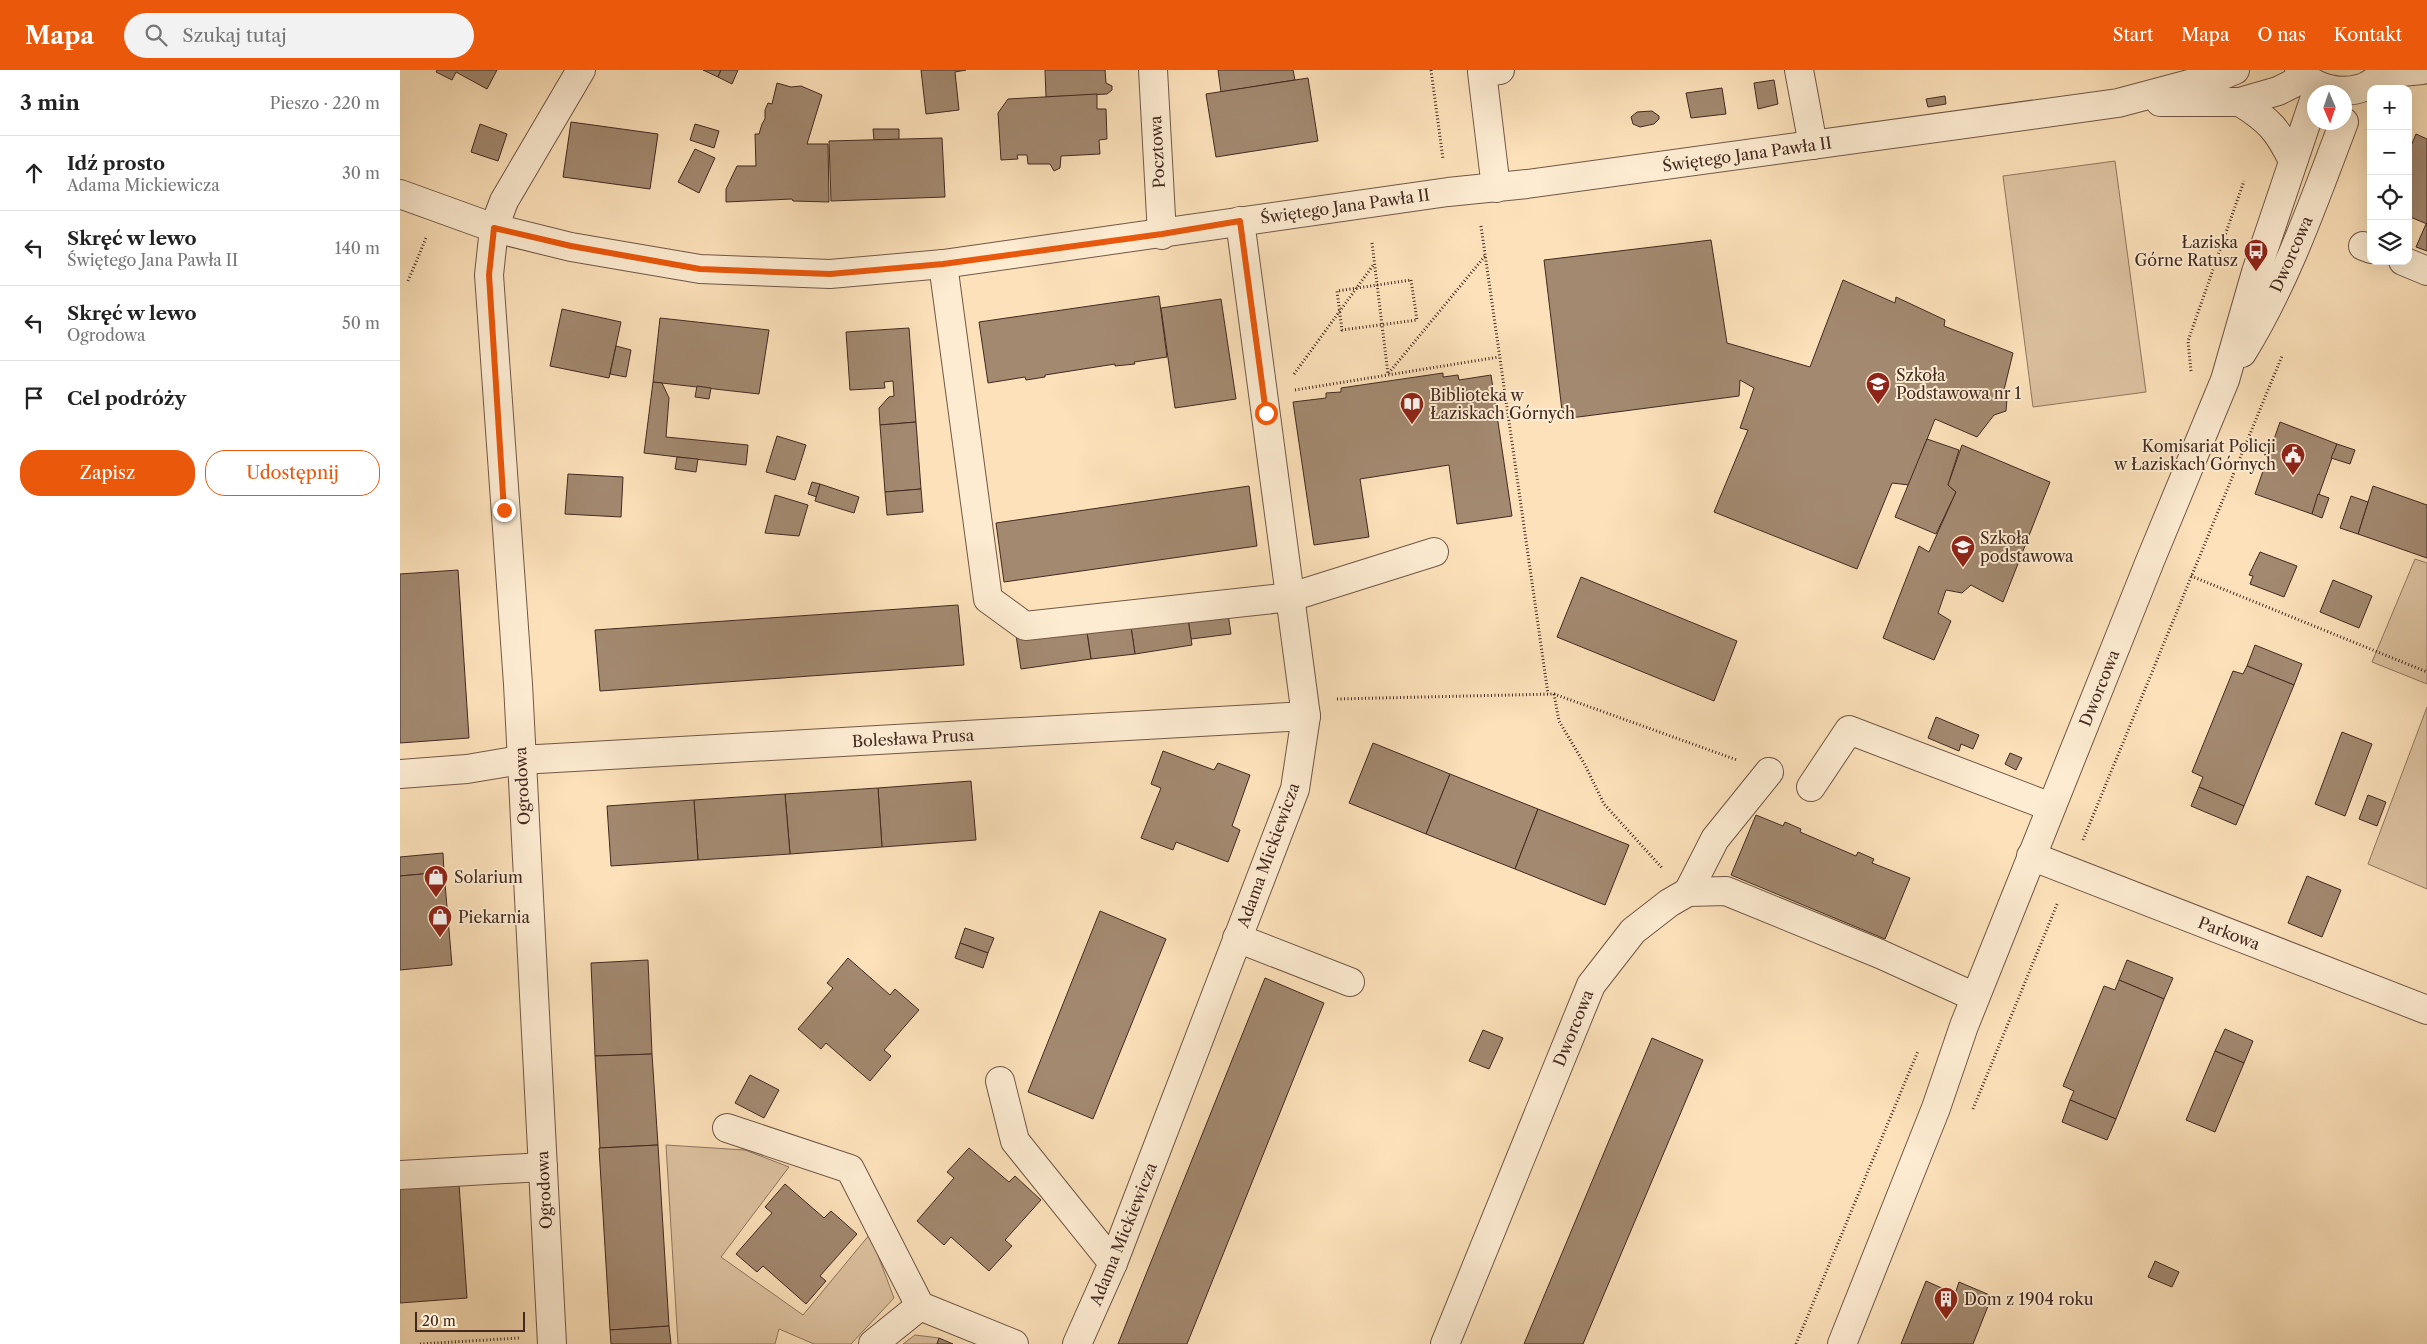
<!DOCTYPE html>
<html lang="pl">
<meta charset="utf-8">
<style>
body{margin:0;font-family:"Libre Caslon Text",serif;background:#f2f2f2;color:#222}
.controls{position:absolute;right:15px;top:15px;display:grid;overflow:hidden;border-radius:10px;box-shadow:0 5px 20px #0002}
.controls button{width:45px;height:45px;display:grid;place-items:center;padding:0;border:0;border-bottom:1px solid #e0e0e0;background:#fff;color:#222;font:25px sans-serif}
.compass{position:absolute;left:1907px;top:15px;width:45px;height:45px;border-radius:50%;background:#fff;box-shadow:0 5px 20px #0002;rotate:178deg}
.scale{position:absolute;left:15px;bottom:12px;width:110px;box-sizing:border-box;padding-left:5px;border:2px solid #432920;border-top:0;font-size:14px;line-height:18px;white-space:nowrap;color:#432920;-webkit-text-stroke:4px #fdecd2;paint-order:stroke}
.stop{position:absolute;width:15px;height:15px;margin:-11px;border:4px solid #ea580c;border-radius:50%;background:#fff}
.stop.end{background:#ea580c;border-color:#fff;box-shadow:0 1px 5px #0008}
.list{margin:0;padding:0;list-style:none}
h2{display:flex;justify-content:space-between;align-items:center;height:65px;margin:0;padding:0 20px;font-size:21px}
h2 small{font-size:16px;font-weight:400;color:#767676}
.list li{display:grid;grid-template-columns:32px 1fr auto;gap:15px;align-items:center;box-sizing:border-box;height:75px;padding:0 20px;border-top:1px solid #e0e0e0}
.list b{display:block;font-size:19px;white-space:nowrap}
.list p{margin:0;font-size:16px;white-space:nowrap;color:#767676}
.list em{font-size:16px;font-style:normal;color:#767676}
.actions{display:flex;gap:10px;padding:15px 20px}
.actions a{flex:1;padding:11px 0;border:1px solid #ea580c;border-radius:20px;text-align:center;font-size:18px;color:#ea580c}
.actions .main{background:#ea580c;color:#fff}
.icon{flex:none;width:28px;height:28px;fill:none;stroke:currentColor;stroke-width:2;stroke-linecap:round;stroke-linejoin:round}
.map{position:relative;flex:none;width:2027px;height:1274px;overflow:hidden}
header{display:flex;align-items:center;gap:30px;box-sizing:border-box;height:70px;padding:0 25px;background:#ea580c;color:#fff}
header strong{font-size:24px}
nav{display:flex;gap:28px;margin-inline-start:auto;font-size:18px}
.search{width:350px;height:45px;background:#f2f2f2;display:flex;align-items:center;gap:12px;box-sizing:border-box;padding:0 18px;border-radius:28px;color:#767676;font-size:19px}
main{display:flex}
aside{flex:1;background:#fff}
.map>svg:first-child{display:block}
</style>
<header>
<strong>Mapa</strong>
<div class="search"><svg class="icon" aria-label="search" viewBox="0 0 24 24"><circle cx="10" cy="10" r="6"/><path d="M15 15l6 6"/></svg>Szukaj tutaj</div>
<nav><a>Start</a><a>Mapa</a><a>O nas</a><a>Kontakt</a></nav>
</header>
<main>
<aside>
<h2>3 min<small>Pieszo · 220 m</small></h2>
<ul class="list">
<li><svg class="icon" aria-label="ahead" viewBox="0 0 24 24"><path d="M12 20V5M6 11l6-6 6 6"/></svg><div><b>Idź prosto</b><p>Adama Mickiewicza</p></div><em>30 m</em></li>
<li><svg class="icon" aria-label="left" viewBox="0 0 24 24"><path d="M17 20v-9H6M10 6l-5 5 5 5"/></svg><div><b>Skręć w lewo</b><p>Świętego Jana Pawła II</p></div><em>140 m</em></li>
<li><svg class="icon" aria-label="left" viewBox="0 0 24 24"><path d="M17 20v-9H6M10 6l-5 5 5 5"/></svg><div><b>Skręć w lewo</b><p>Ogrodowa</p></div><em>50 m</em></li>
<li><svg class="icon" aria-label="arrive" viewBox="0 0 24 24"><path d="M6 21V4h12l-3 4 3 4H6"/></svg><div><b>Cel podróży</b></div></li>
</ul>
<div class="actions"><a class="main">Zapisz</a><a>Udostępnij</a></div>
</aside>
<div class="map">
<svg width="2027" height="1274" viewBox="0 0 2027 1274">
<rect width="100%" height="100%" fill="#fce1ba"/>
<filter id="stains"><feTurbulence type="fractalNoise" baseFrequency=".004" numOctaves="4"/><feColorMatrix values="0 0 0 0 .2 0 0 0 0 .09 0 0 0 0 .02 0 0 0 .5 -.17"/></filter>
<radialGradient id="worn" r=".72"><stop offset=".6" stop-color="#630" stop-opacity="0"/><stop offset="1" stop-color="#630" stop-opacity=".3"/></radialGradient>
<g fill="#ddc2a0" stroke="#907660">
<path d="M1715 91 1746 322 1633 337 1603 106Z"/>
<path d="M2015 489 2027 493V614L1972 592Z"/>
<path d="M2027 637V819L1968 794Z"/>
<path d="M266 1075 345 1080 389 1097 321 1187 403 1245 470 1164 494 1228 451 1274H414L379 1259 375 1274H278Z"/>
<path d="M515 1265 539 1268 537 1274H503Z"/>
</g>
<g fill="#a38970" stroke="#432920">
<path d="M37 0H97L87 19 56 2 52 10 36 2Z"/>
<path d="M303 0H321L318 7Z"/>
<path d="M321 0H338L332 14 318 7Z"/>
<path d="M521 0H566L555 2 559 40 526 44Z"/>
<path d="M645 0H705L706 13 712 16V20L707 24 646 27Z"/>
<path d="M818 0H893L895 10 821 22Z"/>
<path d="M908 8 918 71 816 87 806 24Z"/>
<path d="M1374 10 1378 34 1358 39 1354 13Z"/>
<path d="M377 13 391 17 401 16 422 25 407 74H428L429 132 393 131 392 129 326 132V119L337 96H356L355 64H359L362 54 365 49V40L368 33 372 34Z"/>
<path d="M1322 18 1326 44 1291 48 1286 23Z"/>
<path d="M697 24V39H706L707 69 699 70 700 84 661 86 660 98 654 101 650 94H628L627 85H617L618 89 601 90 598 43 608 29Z"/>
<path d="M1545 26 1546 34 1528 37 1526 29Z"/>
<path d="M1252 41 1259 46V49L1254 54 1240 57 1233 54 1231 47 1237 42Z"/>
<path d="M171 52 258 64 250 119 163 107Z"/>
<path d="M80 54 107 64 98 91 71 82Z"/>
<path d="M295 54 319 61 314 78 290 70Z"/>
<path d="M473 59H499V70H474Z"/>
<path d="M2016 64 2027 69V154L2008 146V83Z"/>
<path d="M542 68 545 127 431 131 429 71Z"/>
<path d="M295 79 315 88 299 123 278 112Z"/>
<path d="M2026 154H2027V181L2016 177Z"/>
<path d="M1311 170 1327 273 1410 297 1443 210 1495 233 1496 227 1545 250 1544 256 1613 283 1603 324 1607 329 1606 341 1594 345 1577 367 1535 349 1509 415 1492 413 1457 499 1314 442 1348 360 1340 358 1354 318 1340 310 1339 326 1163 349 1144 190Z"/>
<path d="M759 226 767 287 734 292 735 294 715 296V294L645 305V307L626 310 625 307 588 313 579 252Z"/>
<path d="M821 229 836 329 775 338 761 238Z"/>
<path d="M162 239 221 252 209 308 150 296Z"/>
<path d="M260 248 369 260 359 324 253 312Z"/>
<path d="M509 258 516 352 480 355 479 338 489 327 494 326 493 311 484 312 485 318 450 320 446 262Z"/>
<path d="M216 276 231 280 226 307 210 304Z"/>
<path d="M1043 303V307L1058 305 1059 310 1091 305 1112 446 1057 454 1049 395 960 409 969 467 914 475 893 332 926 328V323L941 322V318Z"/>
<path d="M253 312 262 313 269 328 266 367 348 375 346 395 244 383Z"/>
<path d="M297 316 311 318 309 329 295 327Z"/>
<path d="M516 352 521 419 485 422 480 355Z"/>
<path d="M1880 352 1937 374 1912 444 1855 424Z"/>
<path d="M377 366 406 375 395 410 366 402Z"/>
<path d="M1527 369 1559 380 1548 415 1556 422 1536 464 1495 447Z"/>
<path d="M1937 374 1955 380 1950 394 1931 388Z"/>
<path d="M1562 375 1650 412 1603 532 1571 515 1562 523 1546 520 1538 543 1551 551 1534 590 1483 568 1519 476 1529 482 1556 422 1548 415Z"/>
<path d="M277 387 298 389 296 402 275 399Z"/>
<path d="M168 404 223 407 221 447 165 444Z"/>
<path d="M412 412 420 414 417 427 408 424Z"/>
<path d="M420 414 459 427 454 443 415 431Z"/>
<path d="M849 416 857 476 604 512 596 453Z"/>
<path d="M1973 416 2027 435V488L1958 464Z"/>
<path d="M521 419 523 442 487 445 485 422Z"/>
<path d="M1918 424 1929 428 1922 448 1912 444Z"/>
<path d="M375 425 408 435 399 466 365 463Z"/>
<path d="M1951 426 1968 432 1958 464 1940 458Z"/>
<path d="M1860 482 1897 496 1884 527 1850 514 1853 506 1849 505Z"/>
<path d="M58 500 69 668 0 673V504Z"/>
<path d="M1181 507 1337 571 1314 631 1157 567Z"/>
<path d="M1933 510 1972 526 1959 558 1920 542Z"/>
<path d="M558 535 564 595 200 621 195 560Z"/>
<path d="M827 537 831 564 791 569 787 542Z"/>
<path d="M787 542 792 575 735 584 730 550Z"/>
<path d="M730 550 735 584 691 589 686 556Z"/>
<path d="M686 556 691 589 621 599 616 565Z"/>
<path d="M1855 575 1902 594 1894 615 1847 596Z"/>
<path d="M1847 596 1894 615 1844 736 1799 717 1803 707 1792 702 1833 601 1843 604Z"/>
<path d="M1536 647 1579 665 1573 679 1561 674 1559 681 1528 668Z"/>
<path d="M1942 662 1972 674 1945 746 1915 734Z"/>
<path d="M973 673 1050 704 1026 764 949 733Z"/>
<path d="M763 681 814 700 818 693 850 705 832 756 840 760 828 792 776 772 773 780 741 768 761 718 751 714Z"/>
<path d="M1610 683 1622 688 1616 700 1605 694Z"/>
<path d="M1050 704 1138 739 1115 799 1026 764Z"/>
<path d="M571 711 576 770 482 777 478 718Z"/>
<path d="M1799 717 1844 736 1836 755 1791 736Z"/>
<path d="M478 718 482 777 390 784 385 724Z"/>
<path d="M385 724 390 784 298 790 294 730Z"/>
<path d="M1968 725 1986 732 1977 756 1959 749Z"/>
<path d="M294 730 298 790 211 796 207 736Z"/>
<path d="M1138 739 1229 775 1205 835 1115 799Z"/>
<path d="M1356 745 1383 756 1385 752 1401 759 1400 762 1456 786 1458 782 1474 789 1472 793 1510 808 1485 869 1331 805Z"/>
<path d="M43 783 44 802 0 806V787Z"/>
<path d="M44 802 52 895 0 900V806Z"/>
<path d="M1907 806 1941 820 1922 867 1888 853Z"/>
<path d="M700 841 766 869 693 1049 628 1022Z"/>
<path d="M565 858 594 868 588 883 560 873Z"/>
<path d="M560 873 588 883 583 898 555 888Z"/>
<path d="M448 888 490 925 495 919 519 940 484 980 491 986 470 1011 426 973 421 979 398 959 433 918 427 913Z"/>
<path d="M248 890 252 984 195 986 191 893Z"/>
<path d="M1727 890 1773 908 1764 929 1719 910Z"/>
<path d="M865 908 924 933 787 1274H718Z"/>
<path d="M1719 910 1764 929 1716 1049 1670 1030 1674 1021 1663 1016 1704 916 1715 920Z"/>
<path d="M1825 959 1853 971 1844 993 1815 981Z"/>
<path d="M1083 960 1103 968 1089 999 1069 991Z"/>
<path d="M1252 968 1303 990 1183 1274H1124Z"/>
<path d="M1815 981 1844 993 1815 1062 1786 1050Z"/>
<path d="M252 984 258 1075 200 1078 195 986Z"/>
<path d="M350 1005 379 1020 364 1048 335 1033Z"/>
<path d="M1670 1030 1716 1049 1707 1070 1662 1052Z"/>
<path d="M258 1075 269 1256 210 1260 199 1078Z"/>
<path d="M569 1078 609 1112 615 1106 641 1130 605 1170 612 1176 589 1201 551 1167 544 1175 517 1151 554 1108 547 1102Z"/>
<path d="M59 1114 67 1228 0 1233V1118Z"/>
<path d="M385 1114 424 1148 431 1141 457 1164 420 1206 426 1211 406 1234 363 1196 357 1202 336 1184 372 1143 365 1137Z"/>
<path d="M1755 1191 1779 1202 1772 1217 1748 1207Z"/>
<path d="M1526 1211 1555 1224 1559 1212 1592 1226 1573 1274H1501Z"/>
<path d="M269 1256 271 1274H211L210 1260Z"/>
<path d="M539 1268 553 1274H537Z"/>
</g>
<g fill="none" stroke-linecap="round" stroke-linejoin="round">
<defs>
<g id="minor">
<path d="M753 0 762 165"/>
<path d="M1399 0 1413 75"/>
<path d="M1899 1C1918 25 1966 30 1984 0"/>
<path d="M1981 4 2022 0"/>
<path d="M1760 32H1840L1878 21 1904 8"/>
<path d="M1840 32C1869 50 1878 60 1893 91"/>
<path d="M1096 118 1082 2 1100 0"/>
<path d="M0 124 94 158 171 177 300 199 430 204 543 194 1048 122 1127 114 1718 33 1823 5 1835 0"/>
<path d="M1963 176 1971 179"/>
<path d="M2003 191 2027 201"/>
<path d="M543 194 588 529 625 556 891 527 1034 482"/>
<path d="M1842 283C1886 212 1914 131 1944 52"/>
<path d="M0 704 67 699 120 690 906 646"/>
<path d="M1411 717 1449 660 1651 737"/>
<path d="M1631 786 2027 940"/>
<path d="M1288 822 1315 769 1369 702"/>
<path d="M837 868 950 912"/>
<path d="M600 1011 615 1071 713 1193"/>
<path d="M327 1058 450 1099 520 1236 614 1274"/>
<path d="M0 1105 143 1097"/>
<path d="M152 1274 118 614 89 205 94 158 104 131 181 0"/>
<path d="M473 1274 520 1236"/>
<path d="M677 1274 713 1193 895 719 906 646 840 151"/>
<path d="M1045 1274 1191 915 1233 861 1269 833 1288 822 1326 821 1480 884 1575 927"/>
<path d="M1442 1274 1536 1038 1564 956 1750 491 1825 310 1856 202 1914 30"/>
</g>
</defs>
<use href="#minor" stroke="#715746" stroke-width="30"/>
<g stroke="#432920" stroke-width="3" stroke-dasharray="1 2.5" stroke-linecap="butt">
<path d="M1031 0 1043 89"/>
<path d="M1081 156 1148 624"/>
<path d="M972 173 988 304 1085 186"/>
<path d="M1011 210 1017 250 942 260 937 221Z"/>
<path d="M8 211 26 168"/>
<path d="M1791 301 1788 271 1844 111"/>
<path d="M894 304 974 194"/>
<path d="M895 320 1099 287"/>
<path d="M1791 506 2027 602"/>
<path d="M1154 624 1159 651 1185 695 1204 734 1263 799"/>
<path d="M937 629 1154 624 1337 690"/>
<path d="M1683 770 1882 286"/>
<path d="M1573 1039 1658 832"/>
<path d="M20 1274 119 1268"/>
<path d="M1396 1274 1518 981"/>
</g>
<use href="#minor" stroke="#fdecd2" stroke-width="28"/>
</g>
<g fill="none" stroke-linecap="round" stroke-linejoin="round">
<path stroke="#ea580c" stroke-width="6" d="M104 440 89 205 94 158 171 176 300 199 430 204 543 194 762 164 840 151 866 343"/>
</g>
<defs>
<symbol id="bus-pin" viewBox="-11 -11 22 30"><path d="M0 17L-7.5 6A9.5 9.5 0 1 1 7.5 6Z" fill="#8f2418" stroke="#fdecd2"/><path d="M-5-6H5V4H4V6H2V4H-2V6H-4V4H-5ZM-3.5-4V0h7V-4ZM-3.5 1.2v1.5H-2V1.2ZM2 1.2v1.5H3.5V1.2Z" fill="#fff"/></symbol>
<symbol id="school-pin" viewBox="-11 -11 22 30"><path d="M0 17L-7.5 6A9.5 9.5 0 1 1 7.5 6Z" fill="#8f2418" stroke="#fdecd2"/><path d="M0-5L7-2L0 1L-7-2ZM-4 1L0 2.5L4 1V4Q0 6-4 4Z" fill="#fff"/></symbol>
<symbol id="library-pin" viewBox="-11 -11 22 30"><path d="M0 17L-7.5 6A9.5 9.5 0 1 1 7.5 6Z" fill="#8f2418" stroke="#fdecd2"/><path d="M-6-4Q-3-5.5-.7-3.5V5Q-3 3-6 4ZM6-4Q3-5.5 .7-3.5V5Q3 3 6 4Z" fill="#fff"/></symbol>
<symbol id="civic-pin" viewBox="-11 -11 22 30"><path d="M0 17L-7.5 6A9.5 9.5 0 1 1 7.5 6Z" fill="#8f2418" stroke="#fdecd2"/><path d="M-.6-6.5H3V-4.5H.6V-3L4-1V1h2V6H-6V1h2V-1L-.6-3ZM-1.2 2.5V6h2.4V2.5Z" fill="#fff"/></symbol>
<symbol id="shop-pin" viewBox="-11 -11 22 30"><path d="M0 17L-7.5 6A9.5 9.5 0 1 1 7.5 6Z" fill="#8f2418" stroke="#fdecd2"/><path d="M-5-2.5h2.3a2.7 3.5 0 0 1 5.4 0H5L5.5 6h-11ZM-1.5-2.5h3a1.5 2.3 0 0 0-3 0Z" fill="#fff"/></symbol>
<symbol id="building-pin" viewBox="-11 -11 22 30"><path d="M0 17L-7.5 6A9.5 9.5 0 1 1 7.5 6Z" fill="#8f2418" stroke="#fdecd2"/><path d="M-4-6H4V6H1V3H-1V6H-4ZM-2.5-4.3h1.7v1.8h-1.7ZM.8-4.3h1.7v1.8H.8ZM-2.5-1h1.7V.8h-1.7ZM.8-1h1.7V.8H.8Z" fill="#fff"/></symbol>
</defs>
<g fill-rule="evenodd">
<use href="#bus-pin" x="1842" y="167" width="28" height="38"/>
<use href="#school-pin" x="1464" y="300" width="28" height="38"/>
<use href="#library-pin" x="998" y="320" width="28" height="38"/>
<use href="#civic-pin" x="1879" y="371" width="28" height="38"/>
<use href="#school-pin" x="1549" y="463" width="28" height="38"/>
<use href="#shop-pin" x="22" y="793" width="28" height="38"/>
<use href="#shop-pin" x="26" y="833" width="28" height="38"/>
<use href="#building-pin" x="1532" y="1215" width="28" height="38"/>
</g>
<g text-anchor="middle" stroke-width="4" stroke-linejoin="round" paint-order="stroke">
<g font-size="16" fill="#432920" stroke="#fdecd2">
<text transform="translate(757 82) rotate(-93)" y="6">Pocztowa</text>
<text transform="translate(1347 84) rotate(-8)" y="6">Świętego Jana Pawła II</text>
<text transform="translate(945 136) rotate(-8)" y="6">Świętego Jana Pawła II</text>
<text transform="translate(1891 184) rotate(-66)" y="6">Dworcowa</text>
<text transform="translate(1699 618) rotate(-68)" y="6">Dworcowa</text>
<text transform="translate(513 668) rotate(-3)" y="6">Bolesława Prusa</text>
<text transform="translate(122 716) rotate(-93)" y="6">Ogrodowa</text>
<text transform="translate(868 785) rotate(-70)" y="6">Adama Mickiewicza</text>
<text transform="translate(1829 863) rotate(21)" y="6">Parkowa</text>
<text transform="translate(1173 958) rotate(-68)" y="6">Dworcowa</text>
<text transform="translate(144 1120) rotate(-93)" y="6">Ogrodowa</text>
<text transform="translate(723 1164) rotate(-68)" y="6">Adama Mickiewicza</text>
</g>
<g font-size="16" fill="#432920" stroke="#fdecd2" text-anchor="start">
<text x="1838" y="178" text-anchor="end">Łaziska<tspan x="1838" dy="18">Górne Ratusz</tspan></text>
<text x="1496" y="311">Szkoła<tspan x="1496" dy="18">Podstawowa nr 1</tspan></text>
<text x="1030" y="331">Biblioteka w<tspan x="1030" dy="18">Łaziskach Górnych</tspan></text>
<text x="1876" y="382" text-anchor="end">Komisariat Policji<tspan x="1876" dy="18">w Łaziskach Górnych</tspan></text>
<text x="1580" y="474">Szkoła<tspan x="1580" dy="18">podstawowa</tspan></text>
<text x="54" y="813">Solarium</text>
<text x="58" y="853">Piekarnia</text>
<text x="1564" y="1235">Dom z 1904 roku</text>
</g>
</g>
<rect width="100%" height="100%" filter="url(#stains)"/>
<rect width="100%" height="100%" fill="url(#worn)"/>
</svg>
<div class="controls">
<button>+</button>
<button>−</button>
<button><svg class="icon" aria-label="locate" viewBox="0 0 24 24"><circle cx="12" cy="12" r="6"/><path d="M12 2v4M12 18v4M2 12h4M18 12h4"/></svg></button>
<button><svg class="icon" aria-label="layers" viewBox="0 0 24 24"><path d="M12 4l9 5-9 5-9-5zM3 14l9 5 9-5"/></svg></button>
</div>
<svg class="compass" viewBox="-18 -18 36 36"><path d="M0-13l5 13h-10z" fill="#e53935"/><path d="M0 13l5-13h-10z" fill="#767676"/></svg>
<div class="scale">20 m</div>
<div class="stop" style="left:866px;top:343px"></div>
<div class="stop end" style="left:104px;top:440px"></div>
</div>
</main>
